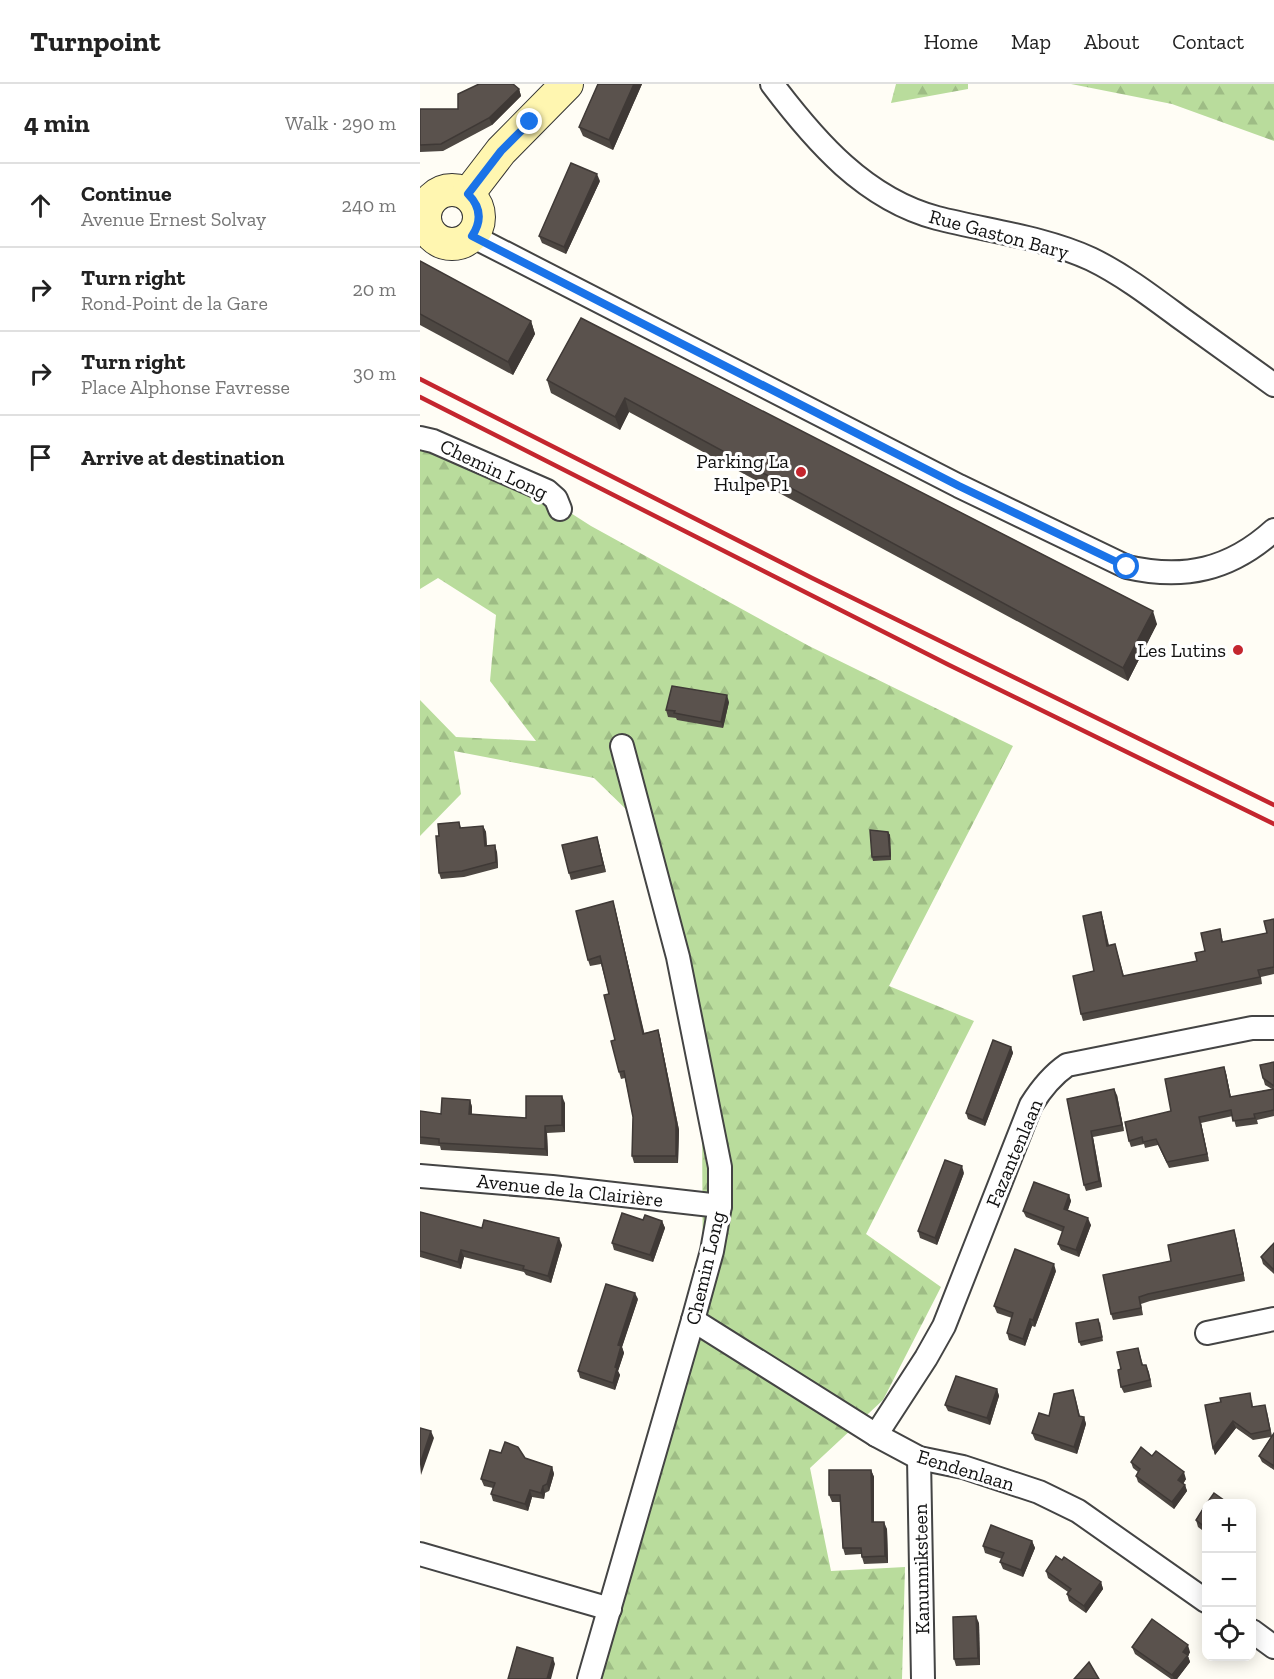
<!DOCTYPE html>
<meta charset="utf-8">
<style>
body{margin:0;font-family:"Zilla Slab",serif;background:#f6f6f6;color:#222}
.controls{position:absolute;right:18px;bottom:18px;display:grid;overflow:hidden;border-radius:12px;box-shadow:0 3px 15px #0003}
.controls button{width:54px;height:54px;display:grid;place-items:center;padding:0;border:0;border-bottom:2px solid #e0e0e0;background:#fff;color:#222;font:30px sans-serif}
.stop{position:absolute;width:18px;height:18px;margin:-14px;border:4px solid #1a73e8;border-radius:50%;background:#fff}
.stop.end{background:#1a73e8;border-color:#fff;box-shadow:0 2px 6px #0008}
.list{margin:0;padding:0;list-style:none}
h2{display:flex;justify-content:space-between;align-items:center;height:78px;margin:0;padding:0 24px;font-size:26px}
h2 small{font-size:20px;font-weight:400;color:#767676}
.list li{display:grid;grid-template-columns:39px 1fr auto;gap:18px;align-items:center;box-sizing:border-box;height:84px;padding:0 24px;border-top:2px solid #e0e0e0}
.list b{display:block;font-size:22px;white-space:nowrap}
.list p{margin:0;font-size:20px;white-space:nowrap;color:#767676}
.list em{font-size:20px;font-style:normal;color:#767676}
.icon{flex:none;width:33px;height:33px;fill:none;stroke:currentColor;stroke-width:2;stroke-linecap:round;stroke-linejoin:round}
.map{position:relative;flex:none;width:854px;height:1595px;overflow:hidden}
header{display:flex;align-items:center;gap:36px;box-sizing:border-box;height:84px;padding:0 30px;background:#fff;border-bottom:2px solid #e0e0e0}
header strong{font-size:28px}
nav{display:flex;gap:33px;margin-inline-start:auto;font-size:21px}
main{display:flex}
aside{flex:1;background:#fff}
.map>svg:first-child{display:block}
</style>
<header>
<strong>Turnpoint</strong>
<nav><a>Home</a><a>Map</a><a>About</a><a>Contact</a></nav>
</header>
<main>
<aside>
<h2>4 min<small>Walk · 290 m</small></h2>
<ul class="list">
<li><svg class="icon" aria-label="ahead" viewBox="0 0 24 24"><path d="M12 20V5M6 11l6-6 6 6"/></svg><div><b>Continue</b><p>Avenue Ernest Solvay</p></div><em>240 m</em></li>
<li><svg class="icon" aria-label="right" viewBox="0 0 24 24"><path d="M7 20v-9h11M14 6l5 5-5 5"/></svg><div><b>Turn right</b><p>Rond-Point de la Gare</p></div><em>20 m</em></li>
<li><svg class="icon" aria-label="right" viewBox="0 0 24 24"><path d="M7 20v-9h11M14 6l5 5-5 5"/></svg><div><b>Turn right</b><p>Place Alphonse Favresse</p></div><em>30 m</em></li>
<li><svg class="icon" aria-label="arrive" viewBox="0 0 24 24"><path d="M6 21V4h12l-3 4 3 4H6"/></svg><div><b>Arrive at destination</b></div></li>
</ul>
</aside>
<div class="map">
<svg width="854" height="1595" viewBox="0 0 854 1595">
<defs>
<pattern id="forest-firs" width="22" height="20" patternUnits="userSpaceOnUse" patternTransform="scale(1.5)"><rect width="22" height="20" fill="#b9dc9c"/><path d="M5 1l3.5 6h-7zM16 11l3.5 6h-7z" fill="#9ebc85"/></pattern>
</defs>
<rect width="100%" height="100%" fill="#fffdf5"/>
<g fill="url(#forest-firs)">
<path d="M476 0H548V5L471 19Z"/>
<path d="M651 0H854V57L752 20Z"/>
<path d="M0 358 74 380 171 442 389 562 593 662 469 902 554 937 446 1150 521 1203 463 1316 390 1384 411 1487 485 1483 482 1595H178L283 1227 282 1032 214 733 174 694 34 667 41 710 0 752V616L36 653 116 657 70 597 76 531 18 494 0 505Z"/>
</g>
<g fill="none" stroke-linecap="round" stroke-linejoin="round">
<defs>
<g id="street">
<path d="M352 0C395 57 445 115 517 134 568 147 623 153 671 175 702 190 731 212 758 232 790 255 822 278 854 301"/>
<path d="M52 152 539 402 707 483C764 496 810 486 854 446"/>
<path d="M0 354 13 357 127 407 136 415 140 425"/>
<path d="M0 1092 132 1103 300 1122"/>
<path d="M273 1236 456 1351 499 1374 543 1383 619 1408 658 1427 786 1517"/>
<path d="M787 1249 854 1235"/>
<path d="M456 1351 506 1274 524 1242 611 1021C621 1005 631 992 647 981L832 944H854"/>
<path d="M499 1374 503 1595"/>
<path d="M0 1470 190 1525"/>
<path d="M832 1547 854 1563"/>
<path d="M169 1595 273 1236 292 1167 300 1122V1083L258 873 202 662"/>
</g>
<g id="secondary">
<circle cx="32" cy="133" r="27"/>
<path d="M48 110 81 67 147 0"/>
</g>
</defs>
<use href="#street" stroke="#444" stroke-width="26"/>
<use href="#secondary" stroke="#333" stroke-width="34"/>
<use href="#street" stroke="#fff" stroke-width="22"/>
<use href="#secondary" stroke="#fff6b0" stroke-width="32"/>
<g stroke="#c4262e" stroke-width="4.5">
<path d="M0 295 392 494 854 721"/>
<path d="M0 313 529 581 854 740"/>
</g>
</g>
<g fill="#4d4742">
<path d="M178 0H222L193 66 163 52 159 43Z"/>
<path d="M99 5 101 12 72 41 23 67 0 68V25H38Z"/>
<path d="M180 97 146 170 122 159 119 152Z"/>
<path d="M0 177 111 237 115 250 93 291 0 241Z"/>
<path d="M161 234 737 540 708 597 209 328 200 346 131 309 127 296Z"/>
<path d="M309 618 303 644 257 636 256 634 248 633 246 626Z"/>
<path d="M39 738 41 744 63 742 66 748 67 762 77 768 78 784 44 793 21 795 19 789V752Z"/>
<path d="M468 748 470 751 471 776 453 777 452 773Z"/>
<path d="M179 760 186 788 151 796 149 789Z"/>
<path d="M195 824 224 949 238 946 240 953 259 1046 258 1079H214L212 1072 213 1033 205 994 201 995 199 988 189 910 181 880 170 882 168 876Z"/>
<path d="M681 828 683 835 689 861 695 860 704 892 777 877 785 867 800 845 803 858 847 849 854 835V890L841 893 842 900 663 937 661 930 674 887Z"/>
<path d="M591 963 593 969 565 1042 548 1035 546 1029Z"/>
<path d="M854 978V1032L837 1036 838 1040 816 1043 813 1032 781 1039 789 1077 749 1084 738 1061 725 1064 724 1060 711 1063 709 1057 751 1027 804 983 806 989 811 1013 852 1005 845 1001 843 994Z"/>
<path d="M697 1011 704 1047 673 1053 682 1103 666 1107 664 1101 647 1015Z"/>
<path d="M50 1016 52 1023V1031L106 1034 145 1019V1048L127 1049 128 1072 21 1066 20 1062 0 1060V1027L21 1030Z"/>
<path d="M544 1089 517 1161 500 1154 498 1147Z"/>
<path d="M649 1111 651 1117 648 1126 671 1141 659 1173 641 1166 638 1160 643 1148 606 1133 603 1127Z"/>
<path d="M0 1128 62 1144 142 1161 131 1199 106 1191 104 1188 44 1173 41 1185 0 1173Z"/>
<path d="M223 1136 242 1137 245 1144 233 1178 194 1166 192 1159Z"/>
<path d="M816 1153 825 1197 730 1217 721 1220 723 1231 693 1236 691 1230 751 1177Z"/>
<path d="M854 1159V1190L843 1180 841 1173Z"/>
<path d="M636 1187 615 1243 612 1242 605 1262 589 1256 587 1249 592 1234 577 1229 574 1222Z"/>
<path d="M218 1215 202 1263 204 1269 198 1287 200 1291 195 1306 160 1294 158 1287Z"/>
<path d="M680 1238 683 1257 661 1262 659 1258Z"/>
<path d="M718 1264 723 1281H726L729 1288 732 1303 704 1309 701 1303V1285Z"/>
<path d="M577 1305 579 1312 570 1341 528 1327 525 1321Z"/>
<path d="M655 1312 660 1332 664 1333 666 1340 657 1370 615 1356 612 1349 629 1332Z"/>
<path d="M832 1316 833 1323 847 1328 852 1352 854 1349V1386L842 1378 839 1372 851 1353 833 1356 816 1344 795 1371 793 1364 785 1321Z"/>
<path d="M81 1369 105 1374 132 1383 134 1390 129 1407 125 1409 124 1415 112 1413 108 1427 73 1417 71 1410 73 1404 64 1402 61 1395Z"/>
<path d="M711 1378 766 1395 763 1400 765 1401 767 1407 754 1425 718 1398 716 1392 718 1388 713 1384Z"/>
<path d="M451 1386 454 1393V1438L467 1445 468 1479 444 1480 441 1470 425 1471 423 1464 420 1418H412L409 1411Z"/>
<path d="M786 1420V1449L778 1443 776 1436Z"/>
<path d="M612 1457 615 1464 603 1493 583 1485 580 1478 582 1475 565 1469 563 1462Z"/>
<path d="M626 1487 681 1498 683 1505 666 1529 649 1517 647 1510 648 1508 628 1494Z"/>
<path d="M559 1539 560 1581 536 1582 534 1575Z"/>
<path d="M712 1563 770 1568 768 1572 770 1578 757 1595H751L715 1570Z"/>
</g>
<g fill="#3f3936">
<path d="M214 0H222L193 66 189 56Z"/>
<path d="M99 5 101 12 72 41 69 34Z"/>
<path d="M177 90 180 97 146 170 144 163Z"/>
<path d="M111 237 115 250 93 291 88 278Z"/>
<path d="M205 314 209 328 200 346 195 333Z"/>
<path d="M733 527 737 540 708 597 703 584Z"/>
<path d="M307 611 309 618 303 644 301 638Z"/>
<path d="M63 742 66 748 67 768 65 762Z"/>
<path d="M468 748 470 751 471 776 470 772Z"/>
<path d="M177 753 179 760 186 788 183 781Z"/>
<path d="M75 761 77 768 78 784 76 778Z"/>
<path d="M193 817 195 824 226 956 223 950Z"/>
<path d="M681 828 683 835 690 869 687 862Z"/>
<path d="M238 946 240 953 259 1046 258 1079 256 1072Z"/>
<path d="M591 963 593 969 565 1042 563 1036Z"/>
<path d="M804 983 806 989 812 1019 810 1013Z"/>
<path d="M694 1005 697 1011 704 1047 702 1041Z"/>
<path d="M142 1012 145 1019V1048L142 1041Z"/>
<path d="M50 1016 52 1023 51 1037 49 1030Z"/>
<path d="M779 1033 781 1039 789 1077 787 1070Z"/>
<path d="M125 1042 127 1049 128 1072 125 1065Z"/>
<path d="M671 1047 673 1053 682 1103 679 1097Z"/>
<path d="M542 1082 544 1089 517 1161 515 1154Z"/>
<path d="M649 1111 651 1117 646 1131 644 1125Z"/>
<path d="M668 1134 671 1141 659 1173 656 1166Z"/>
<path d="M242 1137 245 1144 233 1178 230 1171Z"/>
<path d="M814 1146 816 1153 825 1197 823 1190Z"/>
<path d="M139 1154 142 1161 131 1199 128 1192Z"/>
<path d="M41 1166 44 1173 41 1185 38 1178Z"/>
<path d="M634 1180 636 1187 615 1243 613 1236Z"/>
<path d="M215 1209 218 1215 202 1263 204 1269 198 1287 200 1291 195 1306 193 1299 198 1261Z"/>
<path d="M610 1235 612 1242 605 1262 603 1255Z"/>
<path d="M577 1305 579 1312 570 1341 567 1334Z"/>
<path d="M664 1333 666 1340 657 1370 654 1363Z"/>
<path d="M813 1337 816 1344 795 1371 793 1364Z"/>
<path d="M11 1347 14 1354 1 1391 0 1380Z"/>
<path d="M132 1383 134 1390 129 1407 127 1400Z"/>
<path d="M451 1386 454 1393V1445L452 1438Z"/>
<path d="M764 1388 766 1395 761 1403 758 1396Z"/>
<path d="M765 1401 767 1407 754 1425 752 1418Z"/>
<path d="M123 1402 125 1409 124 1415 121 1409Z"/>
<path d="M110 1406 112 1413 108 1427 105 1420Z"/>
<path d="M464 1438 467 1445 468 1479 465 1472Z"/>
<path d="M612 1457 615 1464 603 1493 601 1486Z"/>
<path d="M681 1498 683 1505 666 1529 664 1522Z"/>
<path d="M556 1532 559 1539 560 1581 558 1574Z"/>
<path d="M768 1561 770 1568 768 1572 770 1578 757 1595H754L752 1591 763 1568Z"/>
<path d="M133 1574 135 1580 131 1595H127Z"/>
</g>
<g fill="#5a524d" stroke="#3f3936" stroke-width="1.5">
<path d="M59 0H93L99 5 69 34 21 60 0 61V25H38V10Z"/>
<path d="M178 0H214L189 56 159 43Z"/>
<path d="M151 79 177 90 144 163 119 152Z"/>
<path d="M0 177 111 237 88 278 0 230Z"/>
<path d="M161 234 733 527 703 584 205 314 195 333 127 296Z"/>
<path d="M252 602 307 611 301 638 254 629 255 627 246 626Z"/>
<path d="M39 738 40 744 63 742 65 762 75 761 76 778 42 787 19 789 16 752H19L18 740Z"/>
<path d="M450 746 468 748 470 772 452 773Z"/>
<path d="M177 753 183 781 149 789 142 761Z"/>
<path d="M193 817 223 950 238 946 256 1039V1072H212L213 1033 204 987 199 988 191 957 195 956 184 911 189 910 180 872 168 876 156 827Z"/>
<path d="M681 828 687 862 695 860 703 892 777 877 775 869 785 867 781 849 800 845 802 858 847 849 844 837 854 835V883L838 886 840 893 661 930 653 892 674 887 663 832Z"/>
<path d="M573 956 591 963 563 1036 546 1029Z"/>
<path d="M854 978V1002L843 994 840 981Z"/>
<path d="M804 983 810 1013 854 1005V1026L834 1030 835 1034 813 1037 811 1026 779 1033 787 1070 747 1078 736 1055 723 1058 722 1053 709 1057 705 1038 751 1027 745 995Z"/>
<path d="M694 1005 702 1041 671 1047 679 1097 664 1101 647 1015Z"/>
<path d="M106 1012H142V1041L125 1042V1065L19 1059V1055L0 1053V1027L21 1030 22 1014 50 1016 49 1030 106 1034Z"/>
<path d="M525 1076 542 1082 515 1154 498 1147Z"/>
<path d="M614 1098 649 1111 644 1125 668 1134 656 1166 638 1160 644 1143 603 1127Z"/>
<path d="M0 1128 62 1144 64 1136 139 1154 128 1192 103 1185 104 1182 41 1166 38 1178 0 1167Z"/>
<path d="M202 1129 223 1136 225 1131 242 1137 230 1171 192 1159Z"/>
<path d="M814 1146 823 1190 728 1210 719 1213 721 1224 691 1230 683 1191 751 1177 748 1161Z"/>
<path d="M854 1159V1186L841 1173Z"/>
<path d="M595 1165 634 1180 613 1236 610 1235 603 1255 587 1249 593 1229 574 1222Z"/>
<path d="M186 1200 215 1209 198 1261 201 1262 195 1283 197 1284 193 1299 158 1287Z"/>
<path d="M678 1235 682 1253 659 1258 656 1239Z"/>
<path d="M718 1264 722 1281H726L730 1296 701 1303 698 1286 701 1285 697 1268Z"/>
<path d="M536 1292 577 1305 567 1334 525 1321Z"/>
<path d="M653 1306 659 1332 664 1333 654 1363 612 1349 619 1329 629 1332 634 1310Z"/>
<path d="M830 1309 832 1323 845 1321 850 1346 831 1350 813 1337 793 1364 785 1321 801 1318 800 1314Z"/>
<path d="M0 1344 11 1347 0 1380Z"/>
<path d="M854 1349V1382L839 1372Z"/>
<path d="M85 1358 98 1363 105 1374 132 1383 127 1400 123 1402 121 1409 110 1406 105 1420 71 1410 75 1399 61 1395 70 1366 81 1369Z"/>
<path d="M721 1363 732 1372 736 1367 764 1388 758 1396 765 1401 752 1418 716 1392 720 1385 711 1378Z"/>
<path d="M409 1386H451L452 1438H464L465 1472 442 1473 441 1464H423L420 1411H409Z"/>
<path d="M794 1409 808 1419H787Z"/>
<path d="M786 1420V1444L776 1436Z"/>
<path d="M571 1441 612 1457 601 1486 580 1478 584 1469 563 1462Z"/>
<path d="M636 1472 642 1476 644 1473 681 1498 664 1522 647 1510 651 1505 626 1487Z"/>
<path d="M556 1532 558 1574 534 1575 533 1533Z"/>
<path d="M732 1535 768 1561 763 1568 768 1571 752 1591 712 1563Z"/>
<path d="M97 1563 133 1574 127 1595H88Z"/>
<path d="M669 1578 679 1595H654Z"/>
</g>
<g fill="none" stroke-linecap="round" stroke-linejoin="round">
<path stroke="#1a73e8" stroke-width="8" d="M110 38 81 67 48 110C61 123 62 137 52 152L539 402 707 483"/>
</g>
<g fill="#c4262e" stroke="#fff" stroke-width="2">
<circle cx="381" cy="388" r="6"/>
<circle cx="818" cy="566" r="6"/>
</g>
<g text-anchor="middle" stroke-width="6" stroke-linejoin="round" paint-order="stroke">
<g font-size="20" fill="#111" stroke="#fff">
<text transform="translate(579 150) rotate(15)" y="7">Rue Gaston Bary</text>
<text transform="translate(74 385) rotate(25)" y="7">Chemin Long</text>
<text transform="translate(594 1069) rotate(-67)" y="7">Fazantenlaan</text>
<text transform="translate(150 1106) rotate(6)" y="7">Avenue de la Clairière</text>
<text transform="translate(285 1184) rotate(-77)" y="7">Chemin Long</text>
<text transform="translate(546 1386) rotate(17)" y="7">Eendenlaan</text>
<text transform="translate(501 1485) rotate(-91)" y="7">Kanunniksteen</text>
</g>
<g font-size="20" fill="#111" stroke="#fff" text-anchor="end">
<text x="369" y="384">Parking La<tspan x="369" dy="23">Hulpe P1</tspan></text>
<text x="806" y="573">Les Lutins</text>
</g>
</g>
</svg>
<div class="controls">
<button>+</button>
<button>−</button>
<button><svg class="icon" aria-label="locate" viewBox="0 0 24 24"><circle cx="12" cy="12" r="6"/><path d="M12 2v4M12 18v4M2 12h4M18 12h4"/></svg></button>
</div>
<div class="stop" style="left:707px;top:483px"></div>
<div class="stop end" style="left:110px;top:38px"></div>
</div>
</main>
